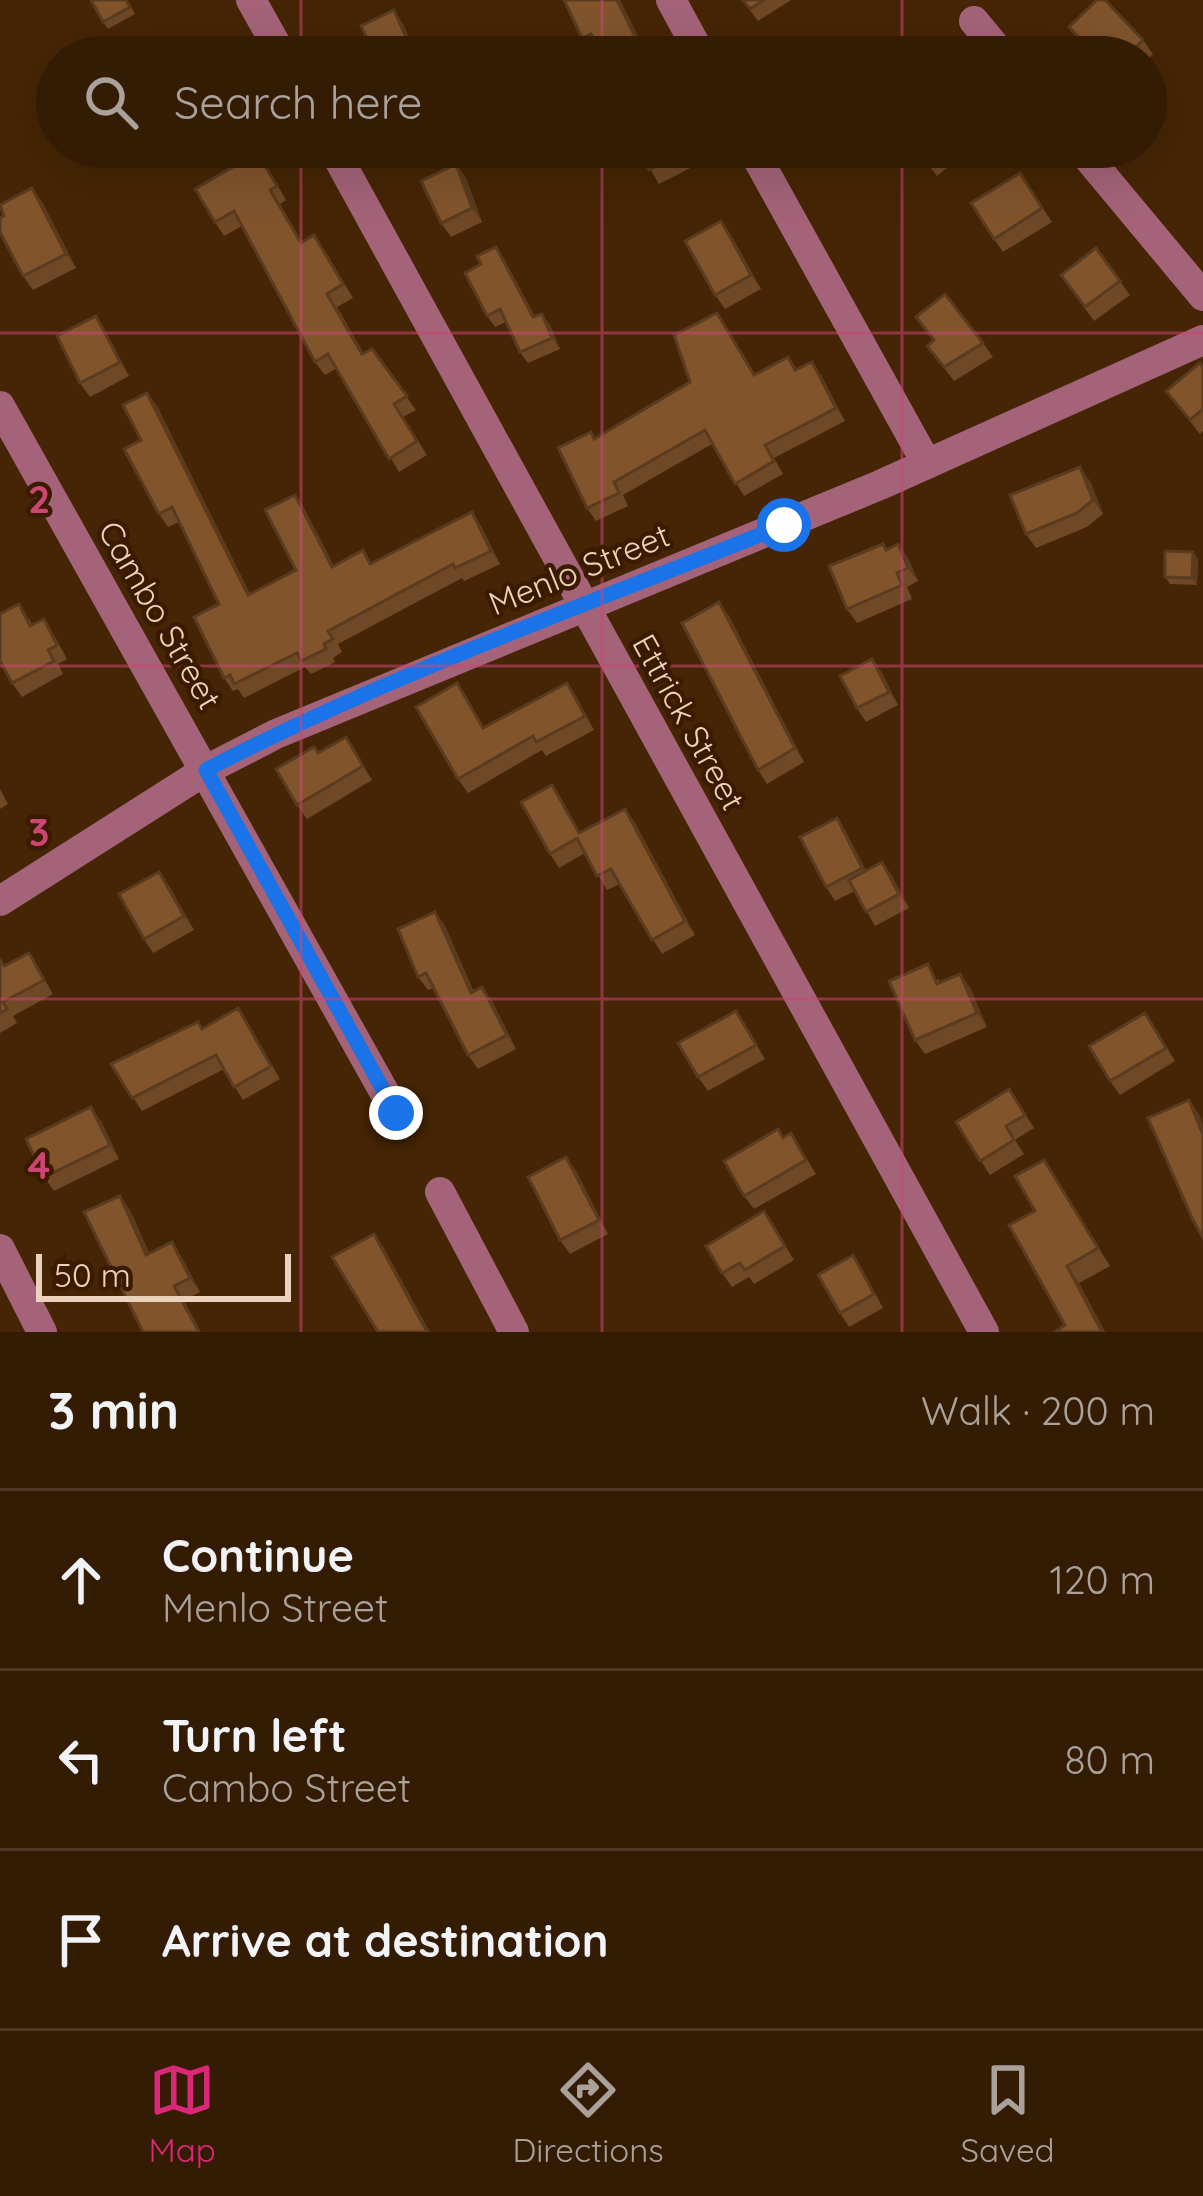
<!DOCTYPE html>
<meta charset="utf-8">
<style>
body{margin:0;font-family:Quicksand,sans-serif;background:#3f2913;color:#f1f3f6}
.scale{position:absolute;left:36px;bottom:30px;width:255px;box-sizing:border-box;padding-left:12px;border:6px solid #ecd1bd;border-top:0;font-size:33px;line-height:42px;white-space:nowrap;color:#ecd1bd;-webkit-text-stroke:9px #3a1b00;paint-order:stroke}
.stop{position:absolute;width:36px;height:36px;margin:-27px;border:9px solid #1a73e8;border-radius:50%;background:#fff}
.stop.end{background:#1a73e8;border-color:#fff;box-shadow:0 3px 12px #0008}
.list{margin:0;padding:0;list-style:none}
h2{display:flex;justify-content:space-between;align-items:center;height:156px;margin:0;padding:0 48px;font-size:51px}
h2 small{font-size:39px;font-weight:400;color:#a9a19a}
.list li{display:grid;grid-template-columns:78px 1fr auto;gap:36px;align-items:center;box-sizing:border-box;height:180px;padding:0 48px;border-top:3px solid #4e3a26}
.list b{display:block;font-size:45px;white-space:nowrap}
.list p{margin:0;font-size:39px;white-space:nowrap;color:#a9a19a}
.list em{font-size:39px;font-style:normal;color:#a9a19a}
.icon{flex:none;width:66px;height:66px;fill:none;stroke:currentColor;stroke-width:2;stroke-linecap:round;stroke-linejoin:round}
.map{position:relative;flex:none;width:1203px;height:1332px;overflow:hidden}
.search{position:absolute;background:#341c04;box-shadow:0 12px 48px #0002;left:36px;right:36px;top:36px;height:132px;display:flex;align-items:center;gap:30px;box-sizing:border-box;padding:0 42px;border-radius:66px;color:#a9a19a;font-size:45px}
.sheet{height:696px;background:#341c04}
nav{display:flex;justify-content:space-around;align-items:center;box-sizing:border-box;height:168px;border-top:3px solid #4e3a26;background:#341c04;font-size:33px;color:#a9a19a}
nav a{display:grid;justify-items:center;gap:6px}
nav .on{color:#db2777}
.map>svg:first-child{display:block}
</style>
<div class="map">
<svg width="1203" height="1332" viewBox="0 0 1203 1332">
<rect width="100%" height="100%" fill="#452505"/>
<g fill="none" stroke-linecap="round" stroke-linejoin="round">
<g stroke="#a46378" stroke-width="30">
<path d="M251 0 283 57"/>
<path d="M671 0 702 57"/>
<path d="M974 21 1004 57"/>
<path d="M332 147 984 1332"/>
<path d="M751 147 927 464"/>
<path d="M1079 147 1203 296"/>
<path d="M0 406 396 1113"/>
<path d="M0 901 206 770 276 734 880 485 1203 340"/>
<path d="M440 1192 514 1332"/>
<path d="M0 1249 42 1332"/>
</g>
</g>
<g fill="#6f4826">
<path d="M127 0 135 14 108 29 103 22Z"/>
<path d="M620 0 648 57H602L598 49 592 51 582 38Z"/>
<path d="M742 0H791L758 21Z"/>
<path d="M1069 27 1143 40 1153 54 1146 61V57H1093Z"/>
<path d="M637 147H692L700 163 659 184Z"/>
<path d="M892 147H961L965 153 937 176 921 156 908 167Z"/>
<path d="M267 167 286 200 280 204 302 242 324 249 353 298 337 307 364 354 372 349 416 410 403 417 427 455 399 472 337 368 325 375 315 362 242 226 224 236 215 222Z"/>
<path d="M1020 173 1052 222 1003 252 994 239Z"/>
<path d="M466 178 482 222 451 237 441 223Z"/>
<path d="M42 202 76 268 33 290 23 276Z"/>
<path d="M731 235 761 289 725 309 715 295Z"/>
<path d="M496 247 535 317 542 314 550 325 560 349 528 363 520 352 506 322 495 327 487 316 481 264Z"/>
<path d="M1096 248 1130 295 1094 321 1061 275Z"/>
<path d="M96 316 105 330 129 376 90 397 80 383Z"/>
<path d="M726 326 755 374 788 357 797 369 821 375 845 421 774 458 783 474 744 496 712 444 623 495 628 506 596 521 587 508 595 438 690 382Z"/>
<path d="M983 343 993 357 954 381 927 346Z"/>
<path d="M1203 367V431L1200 434 1166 391Z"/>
<path d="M157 406 250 594 296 570 295 495 304 508 334 566 372 563 481 526 500 564 464 581 462 578 338 644 342 652 333 658 335 662 311 674 305 667 244 698 238 689 233 691 224 678 219 604 179 522 168 527 159 514 141 440Z"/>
<path d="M1090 481 1103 514 1087 527 1036 548 1026 534Z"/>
<path d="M887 549 908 558 918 581 907 587 912 599 857 623 847 609Z"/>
<path d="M1198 559 1197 585 1170 584 1165 577Z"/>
<path d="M719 602 729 616 804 762 767 784 758 770Z"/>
<path d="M29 618 32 625 53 633 67 659 58 664 63 674 22 697 12 683Z"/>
<path d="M872 659 882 673 898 705 866 722 857 708Z"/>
<path d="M567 683 594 730 546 756 542 750 468 793 458 779 466 697 484 727Z"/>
<path d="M346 737 372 780 307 819 297 805 319 753Z"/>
<path d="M0 789 8 804 0 809Z"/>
<path d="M561 799 580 833 625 809 635 823 695 935 662 954 619 884 607 890 585 853 559 868 550 854Z"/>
<path d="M837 818 846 832 866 871 892 876 909 908 875 926 855 891 835 901 826 887Z"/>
<path d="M169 886 194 930 153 953 144 939Z"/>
<path d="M435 912 445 926 474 992 482 987 492 1001 516 1049 478 1069 468 1055 434 988 428 990 418 977Z"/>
<path d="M29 953 53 994 13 1016 17 1023 0 1033V960L4 966Z"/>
<path d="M960 974 970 988 987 1027 925 1054 915 1040 938 978 940 983Z"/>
<path d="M238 1008 280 1079 243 1100 224 1069 142 1111 111 1064 203 1029Z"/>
<path d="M736 1011 765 1059 708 1091 698 1077Z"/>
<path d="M1154 1027 1175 1061 1120 1095 1110 1081Z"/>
<path d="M1009 1089 1034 1128 1015 1140 1024 1154 990 1175 956 1122Z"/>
<path d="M101 1121 119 1159 54 1191 44 1177Z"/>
<path d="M778 1129 784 1137 791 1133 816 1174 754 1209 744 1196Z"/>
<path d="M1044 1160 1110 1266 1079 1283 1105 1332H1055L1065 1325 1035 1211Z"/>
<path d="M576 1171 608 1234 570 1254 560 1240Z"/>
<path d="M130 1210 149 1253 172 1242 181 1256 200 1292 184 1300 143 1332Z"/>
<path d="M764 1211 794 1260 754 1284 749 1277 732 1287 722 1273Z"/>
<path d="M862 1269 883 1308 849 1327 840 1313Z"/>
</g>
<g fill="#5a3b1f">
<path d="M617 0H620L648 57H645Z"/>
<path d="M394 10 403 24 418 57 412 51Z"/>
<path d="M456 164 466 178 482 222 472 208Z"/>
<path d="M32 188 42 202 76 268 66 254Z"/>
<path d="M721 221 731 235 761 289 751 275Z"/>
<path d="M496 247 504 259 542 329 533 317Z"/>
<path d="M542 314 550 325 560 349 552 338Z"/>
<path d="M96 316 105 330 129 376 120 362Z"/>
<path d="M812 362 821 375 845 421 836 408Z"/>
<path d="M147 393 157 406 257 608 248 595Z"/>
<path d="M1080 467 1090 481 1103 514 1093 500Z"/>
<path d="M295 495 304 508 341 580 332 567Z"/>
<path d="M472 512 481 526 500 564 491 551Z"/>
<path d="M898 544 908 558 918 581 908 568Z"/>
<path d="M1193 552 1198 559 1197 585 1192 578Z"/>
<path d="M719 602 729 616 804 762 795 748Z"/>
<path d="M872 659 882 673 898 705 889 692Z"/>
<path d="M567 683 577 697 594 730 585 716Z"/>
<path d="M625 809 635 823 695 935 685 921Z"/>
<path d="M837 818 846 832 872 882 862 868Z"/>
<path d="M882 862 892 876 909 908 899 894Z"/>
<path d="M159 872 169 886 194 930 184 916Z"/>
<path d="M435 912 445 926 480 1007 471 993Z"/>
<path d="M960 974 970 988 987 1027 977 1013Z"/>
<path d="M482 987 492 1001 516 1049 507 1035Z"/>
<path d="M1189 1100 1199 1114 1203 1124V1135Z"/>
<path d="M91 1107 101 1121 119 1159 110 1145Z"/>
<path d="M566 1157 576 1171 608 1234 599 1220Z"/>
<path d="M1044 1160 1056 1178 1110 1266 1098 1248Z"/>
<path d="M120 1196 130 1210 156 1269 146 1255Z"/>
<path d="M374 1234 384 1248 430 1332H427Z"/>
<path d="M172 1242 181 1256 200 1292 190 1278Z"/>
<path d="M1067 1266 1079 1283 1105 1332H1102Z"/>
<path d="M174 1286 184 1300 201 1332H199Z"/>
</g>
<g fill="#81542c" stroke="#5a3b1f" stroke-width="3">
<path d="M91 0H126L130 7 103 22Z"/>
<path d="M564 0H617L645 57H602L591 34 582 38Z"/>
<path d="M743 0H764L750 9Z"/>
<path d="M1097 0H1105L1143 40 1126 57H1097L1069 27Z"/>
<path d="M394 10 412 51 399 57H376L361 26Z"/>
<path d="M637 147H689L690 149 649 170Z"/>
<path d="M915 147H946L927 163Z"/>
<path d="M257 153 277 186 270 190 301 243 314 235 343 284 327 294 362 354 372 349 407 396 394 404 417 441 389 459 328 354 315 362 234 211 215 222 195 189Z"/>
<path d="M456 164 472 208 441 223 421 181Z"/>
<path d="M1020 173 1042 208 994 239 971 203Z"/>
<path d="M32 188 66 254 23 276 0 232V218L4 216 0 205Z"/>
<path d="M721 221 751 275 715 295 685 241Z"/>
<path d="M496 247 533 317 542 314 552 338 520 352 500 309 487 316 465 273 481 264 477 256Z"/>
<path d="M1096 248 1120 281 1085 307 1061 275Z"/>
<path d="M945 294 983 343 944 367 927 346 934 340 916 317Z"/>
<path d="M717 313 754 375 788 357 795 370 812 362 836 408 765 445 774 461 735 484 705 430 614 482 619 493 587 508 558 448 591 432 594 439 690 382 674 335Z"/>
<path d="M96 316 120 362 80 383 57 336Z"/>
<path d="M1200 363 1203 367V409L1190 420 1166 391Z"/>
<path d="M147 393 248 595 296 570 265 510 295 495 332 567 363 550 370 564 472 512 491 551 455 568 453 564 328 631 333 639 324 644 326 649 301 661 297 653 234 684 230 675 224 678 194 617 219 604 172 507 159 514 124 449 141 440 123 405Z"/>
<path d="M1080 467 1093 500 1077 513 1026 534 1010 495Z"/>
<path d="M883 544 886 550 898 544 908 568 897 573 902 585 847 609 829 566Z"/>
<path d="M1165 551 1193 552 1192 578 1165 577Z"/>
<path d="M719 602 795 748 758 770 682 623Z"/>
<path d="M19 604 30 626 44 619 57 645 48 650 54 661 12 683 0 661V614Z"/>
<path d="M872 659 889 692 857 708 840 676Z"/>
<path d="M457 683 483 728 567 683 585 716 536 742 533 736 458 779 416 707Z"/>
<path d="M346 737 363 766 297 805 276 769 314 747 318 753Z"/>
<path d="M552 785 579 833 625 809 685 921 652 940 611 869 597 876 577 838 550 854 521 802Z"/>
<path d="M837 818 862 868 826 887 800 837Z"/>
<path d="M882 862 899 894 866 912 849 880Z"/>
<path d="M159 872 184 916 144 939 119 894Z"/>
<path d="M435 912 471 993 482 987 507 1035 468 1055 426 973 418 977 398 929Z"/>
<path d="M29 953 44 980 3 1002 7 1009 0 1013V960L4 966Z"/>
<path d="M928 964 937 984 960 974 977 1013 915 1040 889 981Z"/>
<path d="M238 1008 271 1066 234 1087 216 1055 132 1098 111 1064 198 1022 202 1029Z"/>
<path d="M736 1011 756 1045 698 1077 678 1043Z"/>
<path d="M1145 1013 1166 1048 1110 1081 1089 1046Z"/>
<path d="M1009 1089 1025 1115 1006 1126 1014 1140 980 1161 956 1122Z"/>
<path d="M1189 1100 1203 1135V1238L1193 1220 1148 1118Z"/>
<path d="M91 1107 110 1145 44 1177 26 1139Z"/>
<path d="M778 1129 783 1138 791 1133 806 1160 744 1196 724 1161Z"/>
<path d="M566 1157 599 1220 560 1240 528 1177Z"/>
<path d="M1044 1160 1098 1248 1067 1266 1102 1332H1055L1065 1325 1009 1225 1035 1211 1015 1176Z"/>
<path d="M120 1196 146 1255 172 1242 190 1278 174 1286 199 1332H143L84 1212Z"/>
<path d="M764 1211 785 1246 745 1270 740 1263 722 1273 706 1246Z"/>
<path d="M374 1234 427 1332H378L332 1257Z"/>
<path d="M853 1255 874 1294 840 1313 818 1275Z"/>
</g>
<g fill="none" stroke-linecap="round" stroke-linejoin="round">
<path stroke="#1a73e8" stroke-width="15" d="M396 1113 206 770C391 673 591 604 784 525"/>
</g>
<path fill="none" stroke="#cc4674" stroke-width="3" stroke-opacity="0.55" d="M301 0V57M602 0V57M902 0V57M301 147V1332M602 147V1332M902 147V1332M0 333H1203M0 666H1203M0 999H1203"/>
<g text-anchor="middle" stroke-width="9" stroke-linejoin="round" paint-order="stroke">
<g font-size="33" fill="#ecd1bd" stroke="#3a1b00">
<text transform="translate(579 569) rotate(-22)" y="12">Menlo Street</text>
<text transform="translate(160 615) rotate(60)" y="12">Cambo Street</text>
<text transform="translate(689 722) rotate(61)" y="12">Ettrick Street</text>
</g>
</g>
<g font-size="39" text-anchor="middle" font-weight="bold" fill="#cc4674" stroke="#3a1b00" stroke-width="9" stroke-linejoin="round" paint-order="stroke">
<text x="39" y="513">2</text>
<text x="39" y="846">3</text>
<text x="39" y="1179">4</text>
</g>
</svg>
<div class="scale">50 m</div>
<div class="stop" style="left:784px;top:525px"></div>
<div class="stop end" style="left:396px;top:1113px"></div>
<div class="search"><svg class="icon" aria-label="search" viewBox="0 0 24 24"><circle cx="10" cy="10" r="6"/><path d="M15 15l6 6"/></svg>Search here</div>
</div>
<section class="sheet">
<h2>3 min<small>Walk · 200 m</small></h2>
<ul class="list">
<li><svg class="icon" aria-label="ahead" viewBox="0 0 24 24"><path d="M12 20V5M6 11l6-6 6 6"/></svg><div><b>Continue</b><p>Menlo Street</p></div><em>120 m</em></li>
<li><svg class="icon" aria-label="left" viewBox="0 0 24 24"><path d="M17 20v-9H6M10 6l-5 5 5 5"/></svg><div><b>Turn left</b><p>Cambo Street</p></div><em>80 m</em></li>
<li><svg class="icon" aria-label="arrive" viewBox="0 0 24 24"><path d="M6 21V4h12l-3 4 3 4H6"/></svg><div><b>Arrive at destination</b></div></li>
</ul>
</section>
<nav>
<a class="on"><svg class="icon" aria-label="map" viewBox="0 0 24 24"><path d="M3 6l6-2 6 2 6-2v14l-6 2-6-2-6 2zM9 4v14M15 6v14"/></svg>Map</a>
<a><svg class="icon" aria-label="directions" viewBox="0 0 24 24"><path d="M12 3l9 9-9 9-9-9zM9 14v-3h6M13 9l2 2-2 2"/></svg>Directions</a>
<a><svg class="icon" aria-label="saved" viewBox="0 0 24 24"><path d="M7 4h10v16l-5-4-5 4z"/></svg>Saved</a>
</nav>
